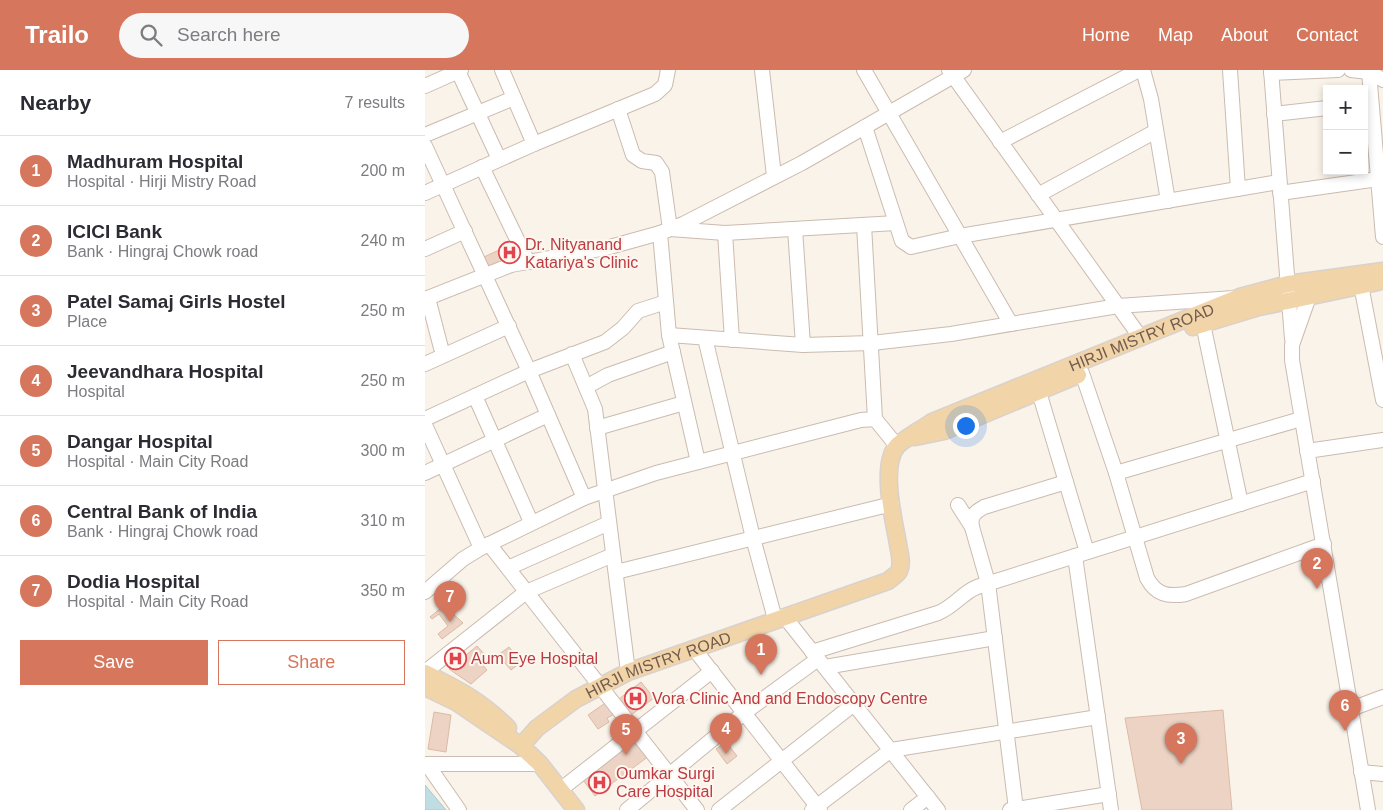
<!DOCTYPE html>
<meta charset="utf-8">
<style>
body{margin:0;font-family:Helvetica,sans-serif;background:#f7f7f7;color:#2b2b33}
.controls{position:absolute;right:15px;top:15px;display:grid;overflow:hidden;border-radius:0px;box-shadow:0 2px 8px #0003}
.controls button{width:45px;height:45px;display:grid;place-items:center;padding:0;border:0;border-bottom:1px solid #e1e1e2;background:#fff;color:#2b2b33;font:25px sans-serif}
.you{position:absolute;left:540px;top:355px;width:18px;height:18px;margin:-12px;border:4px solid #fff;border-radius:50%;background:#1a73e8;box-shadow:0 0 0 8px #1a73e833}
.badge{display:grid;place-items:center;width:32px;height:32px;border-radius:50%;background:#d6765c;color:#fff;font-size:16px;font-weight:700}
.pin{position:absolute;translate:-50% -41px;filter:drop-shadow(0 1px 2px #0008)}
.pin::after{content:'';position:absolute;top:26px;width:18px;height:15px;background:inherit;clip-path:polygon(0 0,100% 0,50% 100%)}
.list{margin:0;padding:0;list-style:none}
h2{display:flex;justify-content:space-between;align-items:center;height:65px;margin:0;padding:0 20px;font-size:21px}
h2 small{font-size:16px;font-weight:400;color:#7c7c81}
.list li{display:grid;grid-template-columns:32px 1fr auto;gap:15px;align-items:center;box-sizing:border-box;height:70px;padding:0 20px;border-top:1px solid #e1e1e2}
.list b{display:block;font-size:19px;white-space:nowrap}
.list p{margin:0;font-size:16px;white-space:nowrap;color:#7c7c81}
.list em{font-size:16px;font-style:normal;color:#7c7c81}
.actions{display:flex;gap:10px;padding:15px 20px}
.actions a{flex:1;padding:11px 0;border:1px solid #d6765c;border-radius:0px;text-align:center;font-size:18px;color:#d6765c}
.actions .main{background:#d6765c;color:#fff}
.icon{flex:none;width:28px;height:28px;fill:none;stroke:currentColor;stroke-width:2;stroke-linecap:round;stroke-linejoin:round}
.map{position:relative;flex:none;width:958px;height:740px;overflow:hidden}
header{display:flex;align-items:center;gap:30px;box-sizing:border-box;height:70px;padding:0 25px;background:#d6765c;color:#fff}
header strong{font-size:24px}
nav{display:flex;gap:28px;margin-inline-start:auto;font-size:18px}
.search{width:350px;height:45px;background:#f7f7f7;display:flex;align-items:center;gap:12px;box-sizing:border-box;padding:0 18px;border-radius:28px;color:#7c7c81;font-size:19px}
main{display:flex}
aside{flex:1;background:#fff}
.map>svg:first-child{display:block}
</style>
<header>
<strong>Trailo</strong>
<div class="search"><svg class="icon" aria-label="search" viewBox="0 0 24 24"><circle cx="10" cy="10" r="6"/><path d="M15 15l6 6"/></svg>Search here</div>
<nav><a>Home</a><a>Map</a><a>About</a><a>Contact</a></nav>
</header>
<main>
<aside>
<h2>Nearby<small>7 results</small></h2>
<ul class="list">
<li><span class="badge">1</span><div><b>Madhuram Hospital</b><p>Hospital · Hirji Mistry Road</p></div><em>200 m</em></li>
<li><span class="badge">2</span><div><b>ICICI Bank</b><p>Bank · Hingraj Chowk road</p></div><em>240 m</em></li>
<li><span class="badge">3</span><div><b>Patel Samaj Girls Hostel</b><p>Place</p></div><em>250 m</em></li>
<li><span class="badge">4</span><div><b>Jeevandhara Hospital</b><p>Hospital</p></div><em>250 m</em></li>
<li><span class="badge">5</span><div><b>Dangar Hospital</b><p>Hospital · Main City Road</p></div><em>300 m</em></li>
<li><span class="badge">6</span><div><b>Central Bank of India</b><p>Bank · Hingraj Chowk road</p></div><em>310 m</em></li>
<li><span class="badge">7</span><div><b>Dodia Hospital</b><p>Hospital · Main City Road</p></div><em>350 m</em></li>
</ul>
<div class="actions"><a class="main">Save</a><a>Share</a></div>
</aside>
<div class="map">
<svg width="958" height="740" viewBox="0 0 958 740">
<rect width="100%" height="100%" fill="#faf3e9"/>
<path fill="#bfdde2" stroke="#a6ccd2" d="M0 715 21 740H0Z"/>
<g fill="#ecd3c3" stroke="#ddbaa5">
<path d="M89 173 95 186 65 199 59 187Z"/>
<path d="M22 533 28 540 26 542 38 553 17 569 13 564 23 556 14 544 7 549 5 547Z"/>
<path d="M52 576 61 586 56 593 62 600 46 614 24 599Z"/>
<path d="M84 577 96 592 86 600 73 585Z"/>
<path d="M216 612 229 628 206 645 194 629Z"/>
<path d="M186 629 194 642 182 648 184 652 173 659 163 645Z"/>
<path d="M798 640 807 740H717L700 648Z"/>
<path d="M9 642 26 645 21 682 3 679Z"/>
<path d="M210 666 224 686 170 726 155 706Z"/>
<path d="M301 672 312 686 302 694 291 679Z"/>
</g>
<g fill="none" stroke-linecap="round" stroke-linejoin="round">
<defs>
<g id="minor">
<path d="M77 0 109 74"/>
<path d="M337 0 349 106"/>
<path d="M439 0 586 254"/>
<path d="M524 0 716 268"/>
<path d="M718 0 726 29 743 131"/>
<path d="M805 0 813 119"/>
<path d="M846 0 867 269"/>
<path d="M926 0 944 2 958 10"/>
<path d="M33 1 74 89"/>
<path d="M944 2 958 167"/>
<path d="M846 3 913 0"/>
<path d="M0 16 36 0"/>
<path d="M193 39 208 85 217 91 231 93 237 102 245 159 300 163 471 153"/>
<path d="M849 44 902 38"/>
<path d="M440 57 477 171 486 177 535 166 854 112"/>
<path d="M0 65 89 28"/>
<path d="M575 72 714 0"/>
<path d="M0 76 104 301 159 428"/>
<path d="M57 97 103 192"/>
<path d="M0 123 109 74 230 24 240 15 243 0"/>
<path d="M855 123 953 109"/>
<path d="M613 125 731 61"/>
<path d="M439 155 450 349"/>
<path d="M370 159 378 275"/>
<path d="M235 163 244 265 273 392"/>
<path d="M300 163 307 270"/>
<path d="M0 179 40 161"/>
<path d="M936 215 958 330"/>
<path d="M887 218 867 275V290L943 740"/>
<path d="M3 228 16 278"/>
<path d="M0 229 86 195 181 178 235 163 258 154 377 93 539 0"/>
<path d="M778 254 816 434"/>
<path d="M244 265 378 275 447 273 526 264 693 236 809 228"/>
<path d="M280 268 328 468 350 549"/>
<path d="M147 284 170 339 203 602"/>
<path d="M0 294 84 256"/>
<path d="M657 303 691 403 722 508C731 525 743 527 761 524L899 474"/>
<path d="M161 317 183 305 248 282"/>
<path d="M614 322 662 482"/>
<path d="M50 326 106 452"/>
<path d="M0 349 104 301 180 272 198 258 213 241 241 232"/>
<path d="M0 355 56 478"/>
<path d="M172 358 259 333"/>
<path d="M882 381 958 370"/>
<path d="M0 403 123 345"/>
<path d="M691 403 876 349"/>
<path d="M533 435 547 457"/>
<path d="M64 474 272 740"/>
<path d="M650 486 686 740"/>
<path d="M83 498 184 453"/>
<path d="M191 502 467 434"/>
<path d="M0 522 38 489 56 478 159 428 231 403 436 350 450 349 472 376"/>
<path d="M359 546 513 740"/>
<path d="M270 580 395 740"/>
<path d="M387 582 513 543C530 536 537 523 552 517L888 411"/>
<path d="M400 597 570 568"/>
<path d="M0 602 101 522 188 485"/>
<path d="M926 639 958 627"/>
<path d="M0 694H115"/>
<path d="M2 694 34 740"/>
<path d="M936 702 958 704"/>
<path d="M135 720 287 601"/>
<path d="M591 739 563 513 547 457C545 446 550 442 559 437L641 412"/>
<path d="M202 740 319 643 393 589"/>
<path d="M294 740 429 634"/>
<path d="M387 740 466 680 673 647"/>
<path d="M486 740 503 727"/>
<path d="M585 740 684 724"/>
</g>
<g id="major">
<path d="M768 257 834 237 953 212"/>
<path d="M490 367 519 361 653 305"/>
<path d="M0 603C34 620 56 631 83 658"/>
<path d="M0 617 31 632 96 676 115 694 151 740"/>
<path id="s1" d="M96 676 112 658 151 629 203 602 463 511C466 508 472 505 474 501 478 493 474 482 473 474 469 451 455 396 472 376 477 370 499 358 507 352L815 227 863 214 958 201"/>
</g>
</defs>
<use href="#minor" stroke="#cbbbb0" stroke-width="16"/>
<use href="#major" stroke="#d8d1ce" stroke-width="19"/>
<use href="#minor" stroke="#fff" stroke-width="14"/>
<use href="#major" stroke="#f1d5a9" stroke-width="16"/>
</g>
<defs>
<symbol id="hospital-ring" viewBox="-11 -11 22 22"><circle r="9.5" fill="#fdf7ef" stroke="#e0444e" stroke-width="1.5"/><path d="M-5-5h3v3.5h4V-5h3V5h-3V1.5h-4V5h-3Z" fill="#e0444e"/></symbol>
</defs>
<g fill-rule="evenodd">
<use href="#hospital-ring" x="72" y="170" width="25" height="25"/>
<use href="#hospital-ring" x="18" y="576" width="25" height="25"/>
<use href="#hospital-ring" x="198" y="616" width="25" height="25"/>
<use href="#hospital-ring" x="162" y="700" width="25" height="25"/>
</g>
<g text-anchor="middle" stroke-width="4" stroke-linejoin="round" paint-order="stroke">
<g font-size="16" fill="#be3a42" stroke="#fdf7ef" text-anchor="start">
<text x="100" y="180">Dr. Nityanand<tspan x="100" dy="18">Katariya's Clinic</tspan></text>
<text x="46" y="594">Aum Eye Hospital</text>
<text x="227" y="634">Vora Clinic And and Endoscopy Centre</text>
<text x="191" y="709">Oumkar Surgi<tspan x="191" dy="18">Care Hospital</tspan></text>
</g>
<g font-size="16" fill="#725b4f" stroke="#fdf7ef">
<text dy="6" stroke="none"><textPath href="#s1" startOffset="818">HIRJI MISTRY ROAD</textPath></text>
<text dy="6" stroke="none"><textPath href="#s1" startOffset="162">HIRJI MISTRY ROAD</textPath></text>
</g>
</g>
</svg>
<div class="controls">
<button>+</button>
<button>−</button>
</div>
<div class="you"></div>
<div class="pin badge" style="left:336px;top:605px">1</div>
<div class="pin badge" style="left:892px;top:519px">2</div>
<div class="pin badge" style="left:756px;top:694px">3</div>
<div class="pin badge" style="left:301px;top:684px">4</div>
<div class="pin badge" style="left:201px;top:685px">5</div>
<div class="pin badge" style="left:920px;top:661px">6</div>
<div class="pin badge" style="left:25px;top:552px">7</div>
</div>
</main>
